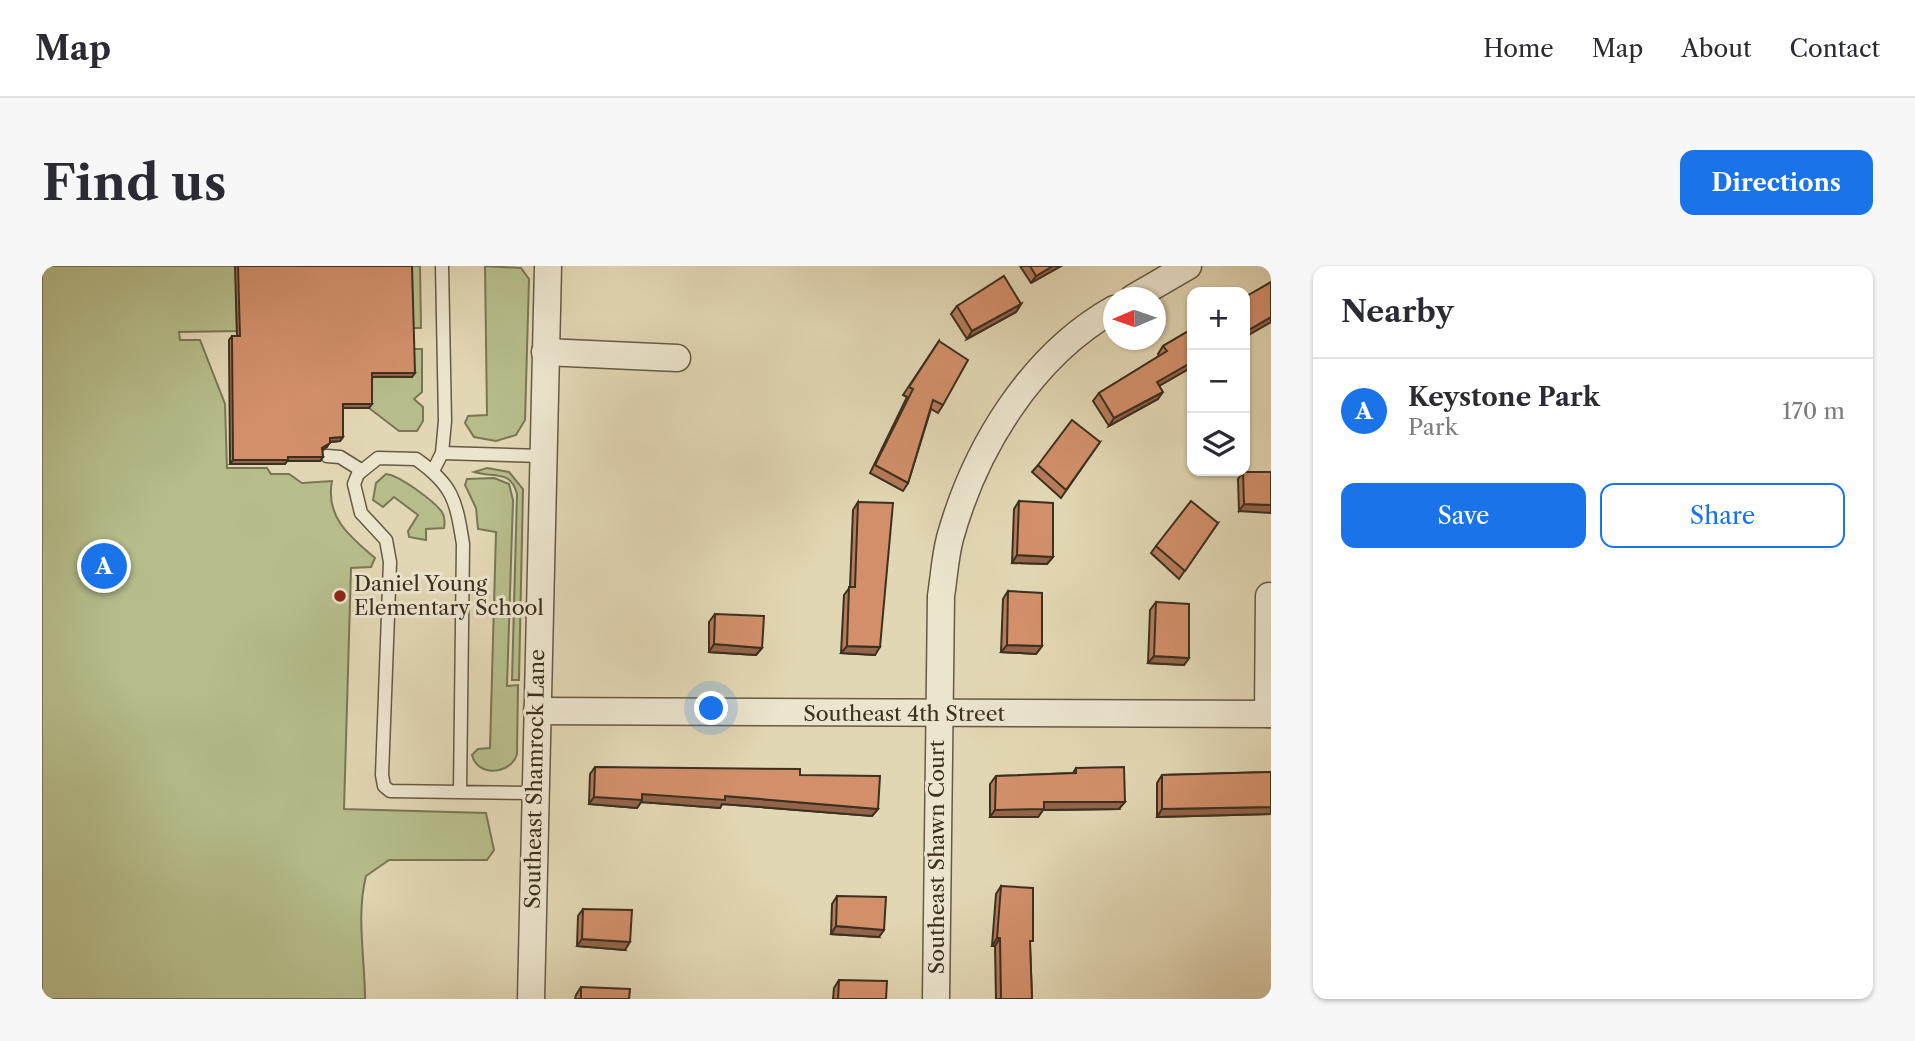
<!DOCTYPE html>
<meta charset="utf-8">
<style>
body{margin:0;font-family:"Libre Caslon Text",serif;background:#f7f7f7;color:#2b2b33}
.controls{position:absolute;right:21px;top:21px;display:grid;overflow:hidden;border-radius:14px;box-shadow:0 2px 5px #0004}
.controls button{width:63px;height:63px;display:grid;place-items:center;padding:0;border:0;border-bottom:2px solid #e1e1e2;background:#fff;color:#2b2b33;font:35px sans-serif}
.compass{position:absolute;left:1061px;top:21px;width:63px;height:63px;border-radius:50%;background:#fff;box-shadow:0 2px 5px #0004;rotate:268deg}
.you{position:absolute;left:670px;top:443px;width:24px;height:24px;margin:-18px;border:5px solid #fff;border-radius:50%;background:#1a73e8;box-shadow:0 0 0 10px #1a73e833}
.badge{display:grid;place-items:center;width:46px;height:46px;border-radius:50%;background:#1a73e8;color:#fff;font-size:23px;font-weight:700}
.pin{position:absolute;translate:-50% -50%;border:4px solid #fff;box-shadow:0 2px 7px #0006}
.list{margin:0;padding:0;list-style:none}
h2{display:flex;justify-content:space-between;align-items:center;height:91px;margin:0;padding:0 28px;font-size:30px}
h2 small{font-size:23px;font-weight:400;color:#7c7c81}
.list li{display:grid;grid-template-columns:46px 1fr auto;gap:21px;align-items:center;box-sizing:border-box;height:105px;padding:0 28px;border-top:2px solid #e1e1e2}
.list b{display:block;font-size:26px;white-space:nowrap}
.list p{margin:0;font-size:23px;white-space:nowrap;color:#7c7c81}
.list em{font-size:23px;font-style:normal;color:#7c7c81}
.actions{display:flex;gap:14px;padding:21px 28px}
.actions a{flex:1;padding:16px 0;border:2px solid #1a73e8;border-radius:14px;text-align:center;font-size:24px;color:#1a73e8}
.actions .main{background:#1a73e8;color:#fff}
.icon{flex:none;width:38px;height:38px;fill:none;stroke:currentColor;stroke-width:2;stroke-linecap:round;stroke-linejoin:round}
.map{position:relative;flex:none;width:1229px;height:733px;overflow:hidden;border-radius:14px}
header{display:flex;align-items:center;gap:42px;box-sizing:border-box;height:98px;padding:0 35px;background:#fff;border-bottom:2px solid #e1e1e2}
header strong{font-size:33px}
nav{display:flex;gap:38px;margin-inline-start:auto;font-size:24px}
.intro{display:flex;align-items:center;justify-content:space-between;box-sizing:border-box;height:168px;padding:0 42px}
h1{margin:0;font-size:49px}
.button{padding:18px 32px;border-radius:14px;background:#1a73e8;color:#fff;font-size:24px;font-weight:700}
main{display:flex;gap:42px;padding:0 42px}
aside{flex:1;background:#fff;border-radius:14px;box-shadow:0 2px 5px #0004}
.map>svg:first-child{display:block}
</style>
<header>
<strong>Map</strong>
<nav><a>Home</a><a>Map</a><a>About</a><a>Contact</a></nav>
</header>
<div class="intro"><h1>Find us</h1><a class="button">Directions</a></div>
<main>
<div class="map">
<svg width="1229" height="733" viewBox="0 0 1229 733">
<rect width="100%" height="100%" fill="#e2d7b4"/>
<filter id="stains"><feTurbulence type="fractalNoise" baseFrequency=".00286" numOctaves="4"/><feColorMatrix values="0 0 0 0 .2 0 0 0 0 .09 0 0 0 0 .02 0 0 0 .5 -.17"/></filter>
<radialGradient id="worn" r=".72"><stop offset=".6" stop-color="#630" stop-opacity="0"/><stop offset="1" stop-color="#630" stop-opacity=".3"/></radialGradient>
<g fill="#b6bd8b" stroke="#797655" stroke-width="2">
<path d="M0 0H194L195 65 137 66 138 74H158L183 138 185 202H225L229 208H247L260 217 290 215C283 251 308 271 333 292L329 301 309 302 302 543 444 547 452 584 445 594H347L324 610C314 650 323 692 323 733H0Z"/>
<path d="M366 0H378L379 62H367Z"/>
<path d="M443 0 479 2 487 13 483 154 474 169 454 175 432 171 423 157 426 150 445 149Z"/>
<path d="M370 83H380V126L372 133 381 141V155L375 165H357L327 142V111H370Z"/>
<path d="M445 202 467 206 481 223 477 414H470L475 228C469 203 451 212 432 206Z"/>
<path d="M344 208C357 209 392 235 400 246 403 251 403 257 402 262L384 263V274L367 271 366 265 376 249 352 231 341 241 331 234 334 217Z"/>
<path d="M452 212 467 218 471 234 465 420 476 419 475 488C469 509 435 511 430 489L436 483 448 482 454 266 436 263 434 242 423 219 425 213Z"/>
</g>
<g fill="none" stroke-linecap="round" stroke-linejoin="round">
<defs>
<g id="lane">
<path d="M400 187 500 190"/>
<path d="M285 190 298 191 319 204"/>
<path d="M391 205 400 187 403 155 400 0"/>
<path d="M418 525 421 278C414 234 411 219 374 193L336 192 316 208 312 218 319 247 344 274 348 296 340 509 342 520 348 525 492 527"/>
</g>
<g id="street">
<path d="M1091 32 1146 0"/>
<path d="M503 86 635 92"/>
<path d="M495 445 1229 448"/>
<path d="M1226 448 1227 330"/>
<path d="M489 733 506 0"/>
<path d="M894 733 899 330C902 311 903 291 908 272 933 182 989 90 1072 43"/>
</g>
</defs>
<use href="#lane" stroke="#665a44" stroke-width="15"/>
<use href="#street" stroke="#665a44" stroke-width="29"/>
<use href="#lane" stroke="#ece5ce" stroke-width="12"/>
<use href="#street" stroke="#ece5ce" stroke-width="26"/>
</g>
<g fill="#b57b5b" stroke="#3c301f" stroke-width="2">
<path d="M193 0H370V111H330L327 142H301V171L298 175 288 176 285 181 280 184 281 191 278 195H245L243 198H188L187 74 190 70H195Z"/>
<path d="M978 0H1019L989 17Z"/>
<path d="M979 38 974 46 925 73 909 48 915 40Z"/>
<path d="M1150 63V101L1117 120 1116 133 1067 160 1051 135 1057 127 1117 90 1116 88 1121 80Z"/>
<path d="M897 75 901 139 896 147 889 143 866 217 861 225 828 207 865 131 861 129Z"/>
<path d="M1058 176 1019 232 990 206 996 199Z"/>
<path d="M1201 206H1229L1197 245 1196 213Z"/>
<path d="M977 235 1011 291 1005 298 970 297 972 243Z"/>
<path d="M816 236 833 389 799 387 802 329 808 321 811 244Z"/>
<path d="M1176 257 1137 313 1109 287 1114 280Z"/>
<path d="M966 325 1000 380 994 388 959 386 961 333Z"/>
<path d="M1114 336 1147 392 1142 399 1106 397 1108 344Z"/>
<path d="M673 348 720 382 714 389 667 386V356Z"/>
<path d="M553 501 758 509 836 543 830 550 680 538 678 542 599 536 595 542 547 538 548 508Z"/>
<path d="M1034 502 1077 543 1001 544 996 551H948V518L954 510 1031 507Z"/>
<path d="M1229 506V548L1115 551V517L1120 509Z"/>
<path d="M959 620 988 680 990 733H954L953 680H950L954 628Z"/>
<path d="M795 630 837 671 789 668 790 638Z"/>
<path d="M541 643 583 684 535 680 536 650Z"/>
<path d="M797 714 844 733H791L792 722Z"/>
<path d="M539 721 587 733H533L534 729Z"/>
</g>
<g fill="#93644a" stroke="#3c301f" stroke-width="2">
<path d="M1011 0H1019L989 17 994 10Z"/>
<path d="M979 38 974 46 925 73 930 65Z"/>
<path d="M1229 51V56L1203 71V66Z"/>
<path d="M1150 96V101L1110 124 1115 116Z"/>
<path d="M330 107H373L370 111H327Z"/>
<path d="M1121 126 1116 133 1067 160 1072 152Z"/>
<path d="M301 138H330L327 142H298Z"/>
<path d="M301 171 298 175 285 176 288 172Z"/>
<path d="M246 191H281L278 195H245L243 198H188L191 194Z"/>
<path d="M1202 238 1229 239V247L1197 245Z"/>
<path d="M975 289 1011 291 1005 298 970 297Z"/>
<path d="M672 378 720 382 714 389 667 386Z"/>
<path d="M965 379 1000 380 994 388 959 386Z"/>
<path d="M805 380 838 381 833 389 799 387Z"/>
<path d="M1112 390 1147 392 1142 399 1106 397Z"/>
<path d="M600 528 683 530 836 543 830 550 680 538 678 542 599 536 595 542 547 538 552 531Z"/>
<path d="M1002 536H1083L1077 543 1001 544 996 551H948L953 544Z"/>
<path d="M1229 541V548L1115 551 1120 543Z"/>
<path d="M794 660 842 664 837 671 789 668Z"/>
<path d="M955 672H958L953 680H950Z"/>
<path d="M540 673 588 676 583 684 535 680Z"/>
</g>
<g fill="#d28f6a" stroke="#3c301f" stroke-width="2">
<path d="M196 0H370L373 107H330V138H301V171L288 172V177L280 182 281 191H246V194H191L190 70H198Z"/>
<path d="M988 0H1011L994 10Z"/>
<path d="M962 10 979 38 930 65 915 40Z"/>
<path d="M1229 16V51L1203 66V31Z"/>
<path d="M1150 63V96L1115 116 1121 126 1072 152 1057 127 1125 85 1121 80Z"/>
<path d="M897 75 926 94 901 139 891 134 866 217 833 199 871 123 867 121Z"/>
<path d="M1030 154 1058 176 1024 224 996 199Z"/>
<path d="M1201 206H1229V239L1202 238Z"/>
<path d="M977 235 1011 237V291L975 289Z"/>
<path d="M1149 235 1176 257 1143 305 1114 280Z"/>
<path d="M816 236 851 237 838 381 805 380 807 321H813Z"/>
<path d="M966 325 1000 327V380L965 379Z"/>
<path d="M1114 336 1147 338V392L1112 390Z"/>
<path d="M673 348 722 350 720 382 672 378Z"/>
<path d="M553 501 758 503V509L838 510 836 543 683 530V534L600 528V534L552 531Z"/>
<path d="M1082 501 1083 536H1002V543L953 544 954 510 1034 507V502Z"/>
<path d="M1229 506V541L1120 543V509Z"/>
<path d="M959 620 991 622V675H988L990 733H959L958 672H955Z"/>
<path d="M795 630 844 631 842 664 794 660Z"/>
<path d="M541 643 590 644 588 676 540 673Z"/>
<path d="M797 714 845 715 844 733H796Z"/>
<path d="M539 721 588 723 587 733H539Z"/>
</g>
<circle fill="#8f2418" stroke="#ece5ce" stroke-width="2.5" cx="298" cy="330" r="7"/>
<g text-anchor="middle" stroke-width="6" stroke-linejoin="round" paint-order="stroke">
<g font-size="21" fill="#3c301f" stroke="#ece5ce" text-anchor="start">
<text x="312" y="325">Daniel Young<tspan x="312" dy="24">Elementary School</tspan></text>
</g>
<g font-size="21" fill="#3c301f" stroke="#ece5ce">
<text x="862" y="455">Southeast 4th Street</text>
<text transform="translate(493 513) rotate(-89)" y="7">Southeast Shamrock Lane</text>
<text transform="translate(895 591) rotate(-90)" y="7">Southeast Shawn Court</text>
</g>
</g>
<rect width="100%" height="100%" filter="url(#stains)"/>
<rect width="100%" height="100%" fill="url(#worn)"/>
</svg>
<div class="controls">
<button>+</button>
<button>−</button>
<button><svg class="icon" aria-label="layers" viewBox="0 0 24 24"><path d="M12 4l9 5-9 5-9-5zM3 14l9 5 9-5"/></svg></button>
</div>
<svg class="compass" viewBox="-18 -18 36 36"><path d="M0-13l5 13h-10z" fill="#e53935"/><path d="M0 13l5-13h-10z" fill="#7c7c81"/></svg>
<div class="you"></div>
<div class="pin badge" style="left:62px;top:300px">A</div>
</div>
<aside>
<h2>Nearby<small></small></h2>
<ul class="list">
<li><span class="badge">A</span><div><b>Keystone Park</b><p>Park</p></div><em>170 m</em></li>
</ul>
<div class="actions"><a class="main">Save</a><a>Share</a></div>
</aside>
</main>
